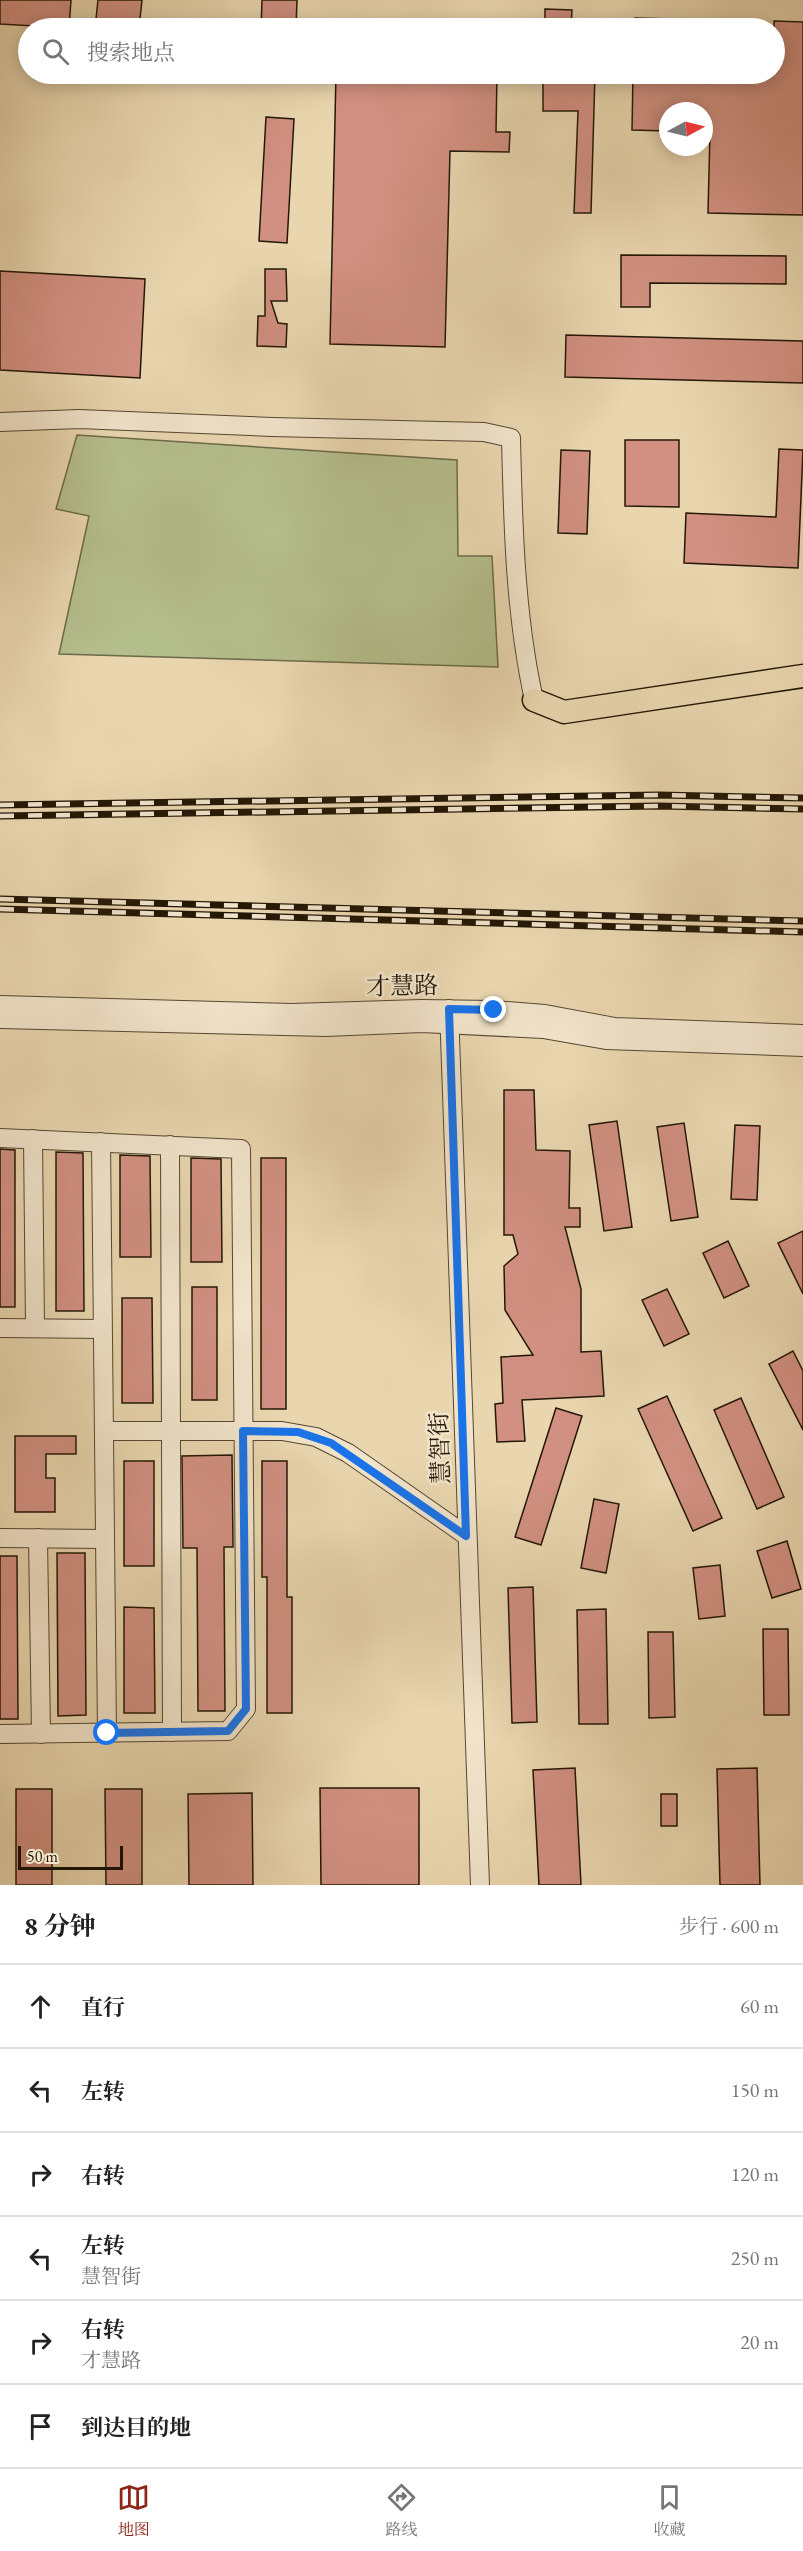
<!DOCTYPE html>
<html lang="zh">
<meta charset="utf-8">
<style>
body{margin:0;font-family:"EB Garamond","Noto Serif SC",serif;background:#f2f2f2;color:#222}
.compass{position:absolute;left:659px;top:102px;width:54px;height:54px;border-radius:50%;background:#fff;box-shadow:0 3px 15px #0003;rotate:83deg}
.scale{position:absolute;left:18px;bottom:15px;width:105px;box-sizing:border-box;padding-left:6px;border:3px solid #231706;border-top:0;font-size:16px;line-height:21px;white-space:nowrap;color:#231706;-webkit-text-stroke:4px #f1e4cb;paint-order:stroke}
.stop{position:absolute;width:18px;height:18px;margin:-14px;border:4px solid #1a73e8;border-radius:50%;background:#fff}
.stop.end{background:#1a73e8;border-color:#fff;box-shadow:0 2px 6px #0008}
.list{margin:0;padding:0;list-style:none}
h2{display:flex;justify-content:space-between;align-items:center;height:78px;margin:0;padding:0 24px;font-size:26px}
h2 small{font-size:20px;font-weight:400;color:#767676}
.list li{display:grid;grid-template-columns:39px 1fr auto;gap:18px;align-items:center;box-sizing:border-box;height:84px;padding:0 24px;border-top:2px solid #e0e0e0}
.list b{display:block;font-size:22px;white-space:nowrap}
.list p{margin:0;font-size:20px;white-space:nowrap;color:#767676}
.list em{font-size:20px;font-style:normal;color:#767676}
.icon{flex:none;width:33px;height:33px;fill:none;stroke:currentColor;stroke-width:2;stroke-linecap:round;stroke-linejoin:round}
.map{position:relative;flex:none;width:803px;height:1885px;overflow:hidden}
.search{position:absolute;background:#fff;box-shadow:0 3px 15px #0003;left:18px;right:18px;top:18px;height:66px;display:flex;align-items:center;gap:15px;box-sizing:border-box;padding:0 21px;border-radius:33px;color:#767676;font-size:22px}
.sheet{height:582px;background:#fff}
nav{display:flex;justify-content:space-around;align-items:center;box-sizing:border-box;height:84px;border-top:2px solid #e0e0e0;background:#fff;font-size:16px;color:#767676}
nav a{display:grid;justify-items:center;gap:3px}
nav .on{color:#8f2418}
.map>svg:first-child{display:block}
</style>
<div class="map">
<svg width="803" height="1885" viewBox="0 0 803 1885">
<rect width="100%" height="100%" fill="#e9d6af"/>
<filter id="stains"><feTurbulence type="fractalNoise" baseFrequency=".00333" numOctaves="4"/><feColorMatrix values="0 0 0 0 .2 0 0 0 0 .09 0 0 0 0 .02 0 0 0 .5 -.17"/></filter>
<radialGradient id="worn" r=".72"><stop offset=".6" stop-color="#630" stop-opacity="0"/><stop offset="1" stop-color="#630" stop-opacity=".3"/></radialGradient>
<path fill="#b4be8c" stroke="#6c6a49" stroke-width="1.5" d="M77 435 457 460 458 556H492L498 667 59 654 89 516 56 509Z"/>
<g fill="#d19081" stroke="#231706" stroke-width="1.5">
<path d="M0 0H71L69 28 0 24Z"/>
<path d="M98 0H142L139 28H95Z"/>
<path d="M262 0H297L296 28H261Z"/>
<path d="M545 9 572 10 571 28H545Z"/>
<path d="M635 18 673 19V28H634Z"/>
<path d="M774 21 803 22V215L708 213 710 132H704V111H668V131L632 130 633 74H774Z"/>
<path d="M336 74H497L496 132H510L509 152 450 151 445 347 330 344Z"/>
<path d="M543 74H595L591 213H574L578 111H543Z"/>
<path d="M266 117 294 119 287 243 259 241Z"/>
<path d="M621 255 786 256V284L650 283V307H621Z"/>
<path d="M265 269H286L287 301H271L278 323 287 324 286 347 257 346 258 316H265Z"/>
<path d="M0 271 145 279 140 378 0 370Z"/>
<path d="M566 335 803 341V383L565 377Z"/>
<path d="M625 440H679V507L625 506Z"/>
<path d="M779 449 803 450 798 568 684 563 686 513 776 517Z"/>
<path d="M561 450 590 451 587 534 558 533Z"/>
<path d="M504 1090H534L536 1150 570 1151 569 1208H580V1227H565L581 1289V1352L601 1351 604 1396 522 1400 525 1441 497 1442 495 1404 503 1403 501 1357 533 1355 505 1310 504 1266 518 1254 513 1235H504Z"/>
<path d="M617 1121 632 1227 604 1231 589 1125Z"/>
<path d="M684 1123 698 1217 671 1221 657 1127Z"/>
<path d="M735 1125 760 1126 757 1200 731 1199Z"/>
<path d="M0 1149 15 1150V1307H0Z"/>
<path d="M56 1152 83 1153 84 1311H56Z"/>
<path d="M120 1155 150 1156 151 1257H120Z"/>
<path d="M191 1158 221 1159 222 1262H191Z"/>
<rect x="261" y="1158" width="25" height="251"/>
<path d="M803 1231V1294L778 1243Z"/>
<path d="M728 1241 749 1286 724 1298 703 1253Z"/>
<rect x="192" y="1287" width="25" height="113"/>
<path d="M667 1289 689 1334 664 1346 642 1300Z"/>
<path d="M122 1298H152L153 1403H122Z"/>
<path d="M793 1351 803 1371V1430L769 1364Z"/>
<path d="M667 1396 722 1518 693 1531 638 1409Z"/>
<path d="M741 1398 784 1497 757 1509 714 1410Z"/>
<path d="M556 1408 582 1416 541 1545 515 1537Z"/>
<path d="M15 1436H76V1454H46V1478H55V1512H15Z"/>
<path d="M232 1455 233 1547H224L225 1711H198L197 1548H183L182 1456Z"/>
<rect x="124" y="1461" width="30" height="105"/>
<path d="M262 1461H287V1597H292V1713H267V1577H262Z"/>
<path d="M594 1499 619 1504 606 1573 581 1568Z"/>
<path d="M787 1541 801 1589 772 1598 757 1551Z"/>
<path d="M57 1553H85L86 1715 58 1716Z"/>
<path d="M0 1556H17L18 1719H0Z"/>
<path d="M720 1565 725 1616 699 1619 693 1568Z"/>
<path d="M533 1587 537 1722 512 1723 508 1588Z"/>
<path d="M124 1607 154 1608 155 1713H124Z"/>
<path d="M606 1609 608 1724H579L577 1610Z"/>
<path d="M763 1629H788L789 1715H764Z"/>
<path d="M648 1632H673L675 1717 649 1718Z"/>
<path d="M575 1768 581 1885H539L533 1770Z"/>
<path d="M757 1768 760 1885H720L717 1769Z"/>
<path d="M320 1788H419V1885H321Z"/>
<rect x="16" y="1789" width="36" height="96"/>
<path d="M105 1789H142V1885H106Z"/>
<path d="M252 1793 253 1885H189L188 1794Z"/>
<rect x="661" y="1794" width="16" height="32"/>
</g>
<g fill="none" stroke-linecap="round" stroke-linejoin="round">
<defs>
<g id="minor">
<path d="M0 422 79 419 272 427 484 432 511 438C513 526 515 614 534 700"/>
<path d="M0 1005 292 1013 421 1009 494 1010 545 1014 615 1027 803 1034"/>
<path d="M449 1009 480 1885"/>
<path d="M0 1019 326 1027 422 1023 543 1029 606 1040 803 1047"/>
<path d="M0 1138 241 1149 246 1709 228 1731 0 1734"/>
<path d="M33 1139 35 1328"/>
<path d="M101 1142 107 1733"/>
<path d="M170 1145 172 1732"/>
<path d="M0 1328 102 1329"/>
<path d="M104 1431H282L316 1437 348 1453 467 1536"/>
<path d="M0 1538 105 1539"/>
<path d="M38 1538 41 1734"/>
</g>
<path id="major" d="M534 700 564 712 803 676"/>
</defs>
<use href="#minor" stroke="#544730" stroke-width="20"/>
<use href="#major" stroke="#231706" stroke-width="25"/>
<use href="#minor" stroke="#f1e4cb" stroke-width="18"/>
<use href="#major" stroke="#e9d6af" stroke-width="22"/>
<defs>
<g id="rail">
<path d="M0 805 659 795 803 798"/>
<path d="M0 816 659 806 803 809"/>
<path d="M0 899 803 921"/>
<path d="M0 909 803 932"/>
</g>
</defs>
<use href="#rail" stroke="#231706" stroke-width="7"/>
<use href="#rail" stroke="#f1e4cb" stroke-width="4.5" stroke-dasharray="14" stroke-linecap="butt"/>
</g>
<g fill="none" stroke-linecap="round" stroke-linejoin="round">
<path stroke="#1a73e8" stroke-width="8" d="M107 1733 228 1731 246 1709 243 1431 298 1432 331 1443 466 1536 449 1009 494 1010"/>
</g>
<g text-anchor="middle" stroke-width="5" stroke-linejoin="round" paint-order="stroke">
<g font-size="24" fill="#231706" stroke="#f1e4cb">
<text transform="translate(402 986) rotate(-1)" y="8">才慧路</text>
<text transform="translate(440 1448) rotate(-92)" y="8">慧智街</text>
</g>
</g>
<rect width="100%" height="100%" filter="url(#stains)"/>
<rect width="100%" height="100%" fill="url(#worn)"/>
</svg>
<svg class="compass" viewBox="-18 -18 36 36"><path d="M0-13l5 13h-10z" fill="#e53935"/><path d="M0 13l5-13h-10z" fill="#767676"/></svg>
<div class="scale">50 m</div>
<div class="stop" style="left:107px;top:1733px"></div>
<div class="stop end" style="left:494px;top:1010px"></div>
<div class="search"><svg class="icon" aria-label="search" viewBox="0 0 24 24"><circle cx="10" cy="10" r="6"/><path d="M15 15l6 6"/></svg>搜索地点</div>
</div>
<section class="sheet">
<h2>8 分钟<small>步行 · 600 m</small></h2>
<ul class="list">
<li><svg class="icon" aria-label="ahead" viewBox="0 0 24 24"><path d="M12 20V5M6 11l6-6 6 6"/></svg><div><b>直行</b></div><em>60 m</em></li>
<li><svg class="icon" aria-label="left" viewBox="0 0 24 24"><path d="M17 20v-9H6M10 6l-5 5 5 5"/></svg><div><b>左转</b></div><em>150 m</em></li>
<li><svg class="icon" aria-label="right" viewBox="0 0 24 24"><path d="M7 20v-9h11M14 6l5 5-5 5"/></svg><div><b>右转</b></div><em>120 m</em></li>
<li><svg class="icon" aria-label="left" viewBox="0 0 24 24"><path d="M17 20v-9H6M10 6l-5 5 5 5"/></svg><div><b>左转</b><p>慧智街</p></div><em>250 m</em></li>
<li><svg class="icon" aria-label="right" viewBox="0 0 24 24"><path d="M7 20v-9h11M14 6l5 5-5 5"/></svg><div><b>右转</b><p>才慧路</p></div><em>20 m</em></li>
<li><svg class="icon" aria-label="arrive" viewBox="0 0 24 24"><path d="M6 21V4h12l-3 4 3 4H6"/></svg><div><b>到达目的地</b></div></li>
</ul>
</section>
<nav>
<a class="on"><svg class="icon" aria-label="map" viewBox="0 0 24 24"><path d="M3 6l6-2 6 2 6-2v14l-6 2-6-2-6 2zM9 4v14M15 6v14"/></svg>地图</a>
<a><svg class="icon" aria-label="directions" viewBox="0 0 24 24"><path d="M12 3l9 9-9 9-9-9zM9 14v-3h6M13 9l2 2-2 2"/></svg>路线</a>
<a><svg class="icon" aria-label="saved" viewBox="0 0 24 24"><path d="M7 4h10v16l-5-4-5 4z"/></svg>收藏</a>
</nav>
